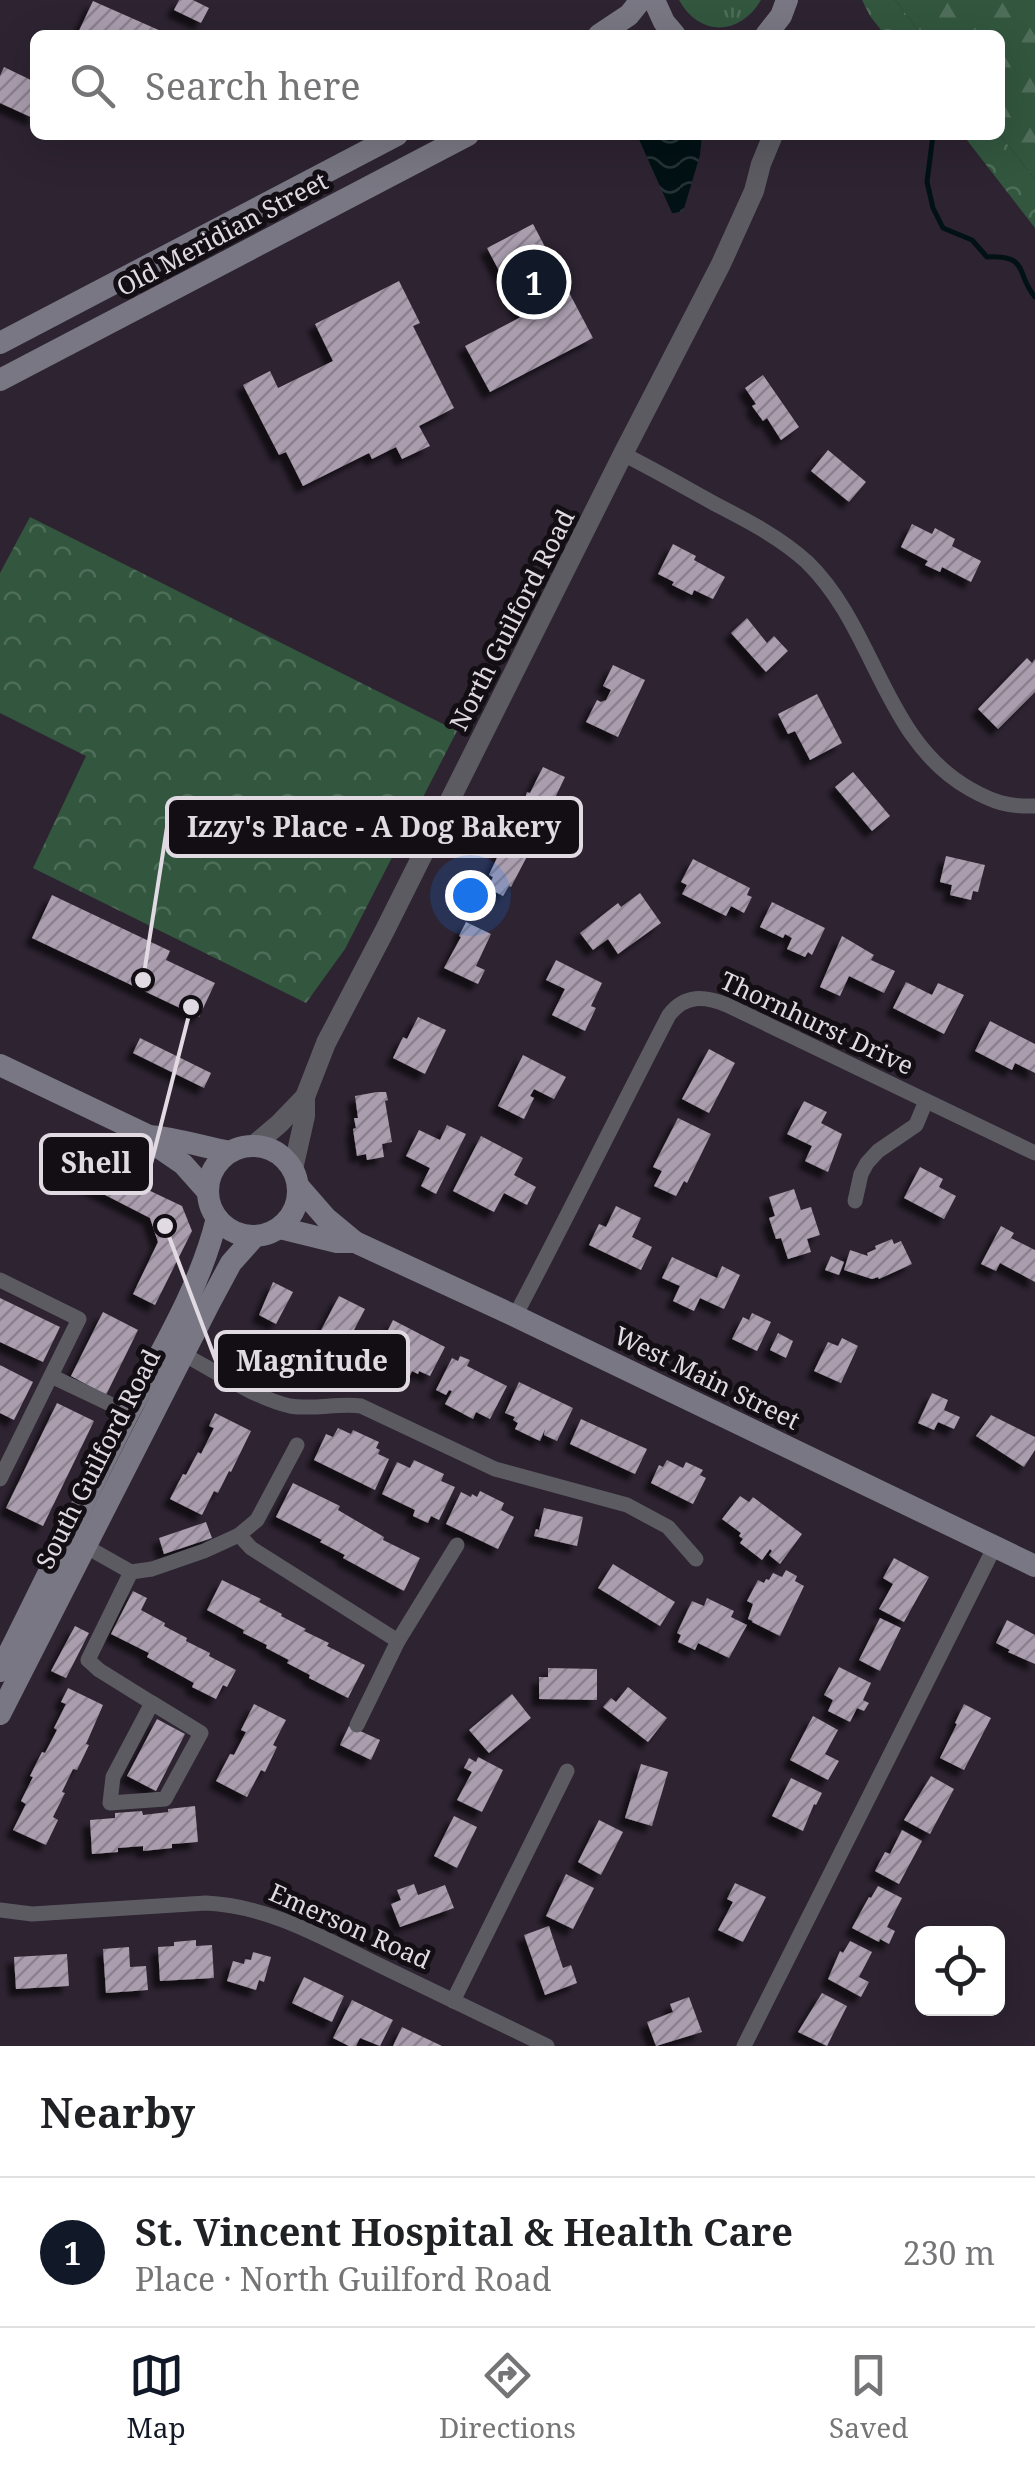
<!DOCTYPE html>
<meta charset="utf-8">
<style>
body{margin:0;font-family:"Noto Serif",serif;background:#f2f2f2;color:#202124}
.controls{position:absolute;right:30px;bottom:30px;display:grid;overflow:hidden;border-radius:15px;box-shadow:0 10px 40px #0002}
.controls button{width:90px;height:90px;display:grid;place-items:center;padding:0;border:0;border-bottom:2px solid #e0e0e0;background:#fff;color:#202124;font:50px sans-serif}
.you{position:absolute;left:470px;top:895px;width:35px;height:35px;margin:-25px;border:8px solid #fff;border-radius:50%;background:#1a73e8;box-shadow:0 0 0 15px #1a73e833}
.badge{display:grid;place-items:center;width:65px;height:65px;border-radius:50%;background:#111827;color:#fff;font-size:32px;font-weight:700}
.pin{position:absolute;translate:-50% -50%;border:5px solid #fff;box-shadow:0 2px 10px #0006}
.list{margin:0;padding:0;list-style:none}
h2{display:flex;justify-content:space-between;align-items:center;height:130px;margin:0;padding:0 40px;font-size:42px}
h2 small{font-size:32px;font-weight:400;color:#757577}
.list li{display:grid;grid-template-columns:65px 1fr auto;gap:30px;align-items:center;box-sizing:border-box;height:150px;padding:0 40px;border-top:2px solid #e0e0e0}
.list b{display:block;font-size:38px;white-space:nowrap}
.list p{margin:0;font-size:32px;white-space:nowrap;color:#757577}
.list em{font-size:32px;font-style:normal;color:#757577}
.icon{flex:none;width:55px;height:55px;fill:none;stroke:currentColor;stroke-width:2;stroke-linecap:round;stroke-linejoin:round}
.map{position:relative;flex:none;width:1035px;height:2046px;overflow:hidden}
.search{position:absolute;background:#fff;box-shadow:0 10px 40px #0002;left:30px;right:30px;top:30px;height:110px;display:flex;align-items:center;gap:25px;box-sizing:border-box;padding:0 35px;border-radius:15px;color:#757577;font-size:38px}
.sheet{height:280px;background:#fff}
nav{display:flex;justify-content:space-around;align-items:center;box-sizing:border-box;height:140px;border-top:2px solid #e0e0e0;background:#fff;font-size:28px;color:#757577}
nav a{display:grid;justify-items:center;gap:5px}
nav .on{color:#111827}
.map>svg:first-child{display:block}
</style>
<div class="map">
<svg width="1035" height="2046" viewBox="0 0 1035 2046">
<defs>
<pattern id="grass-tufts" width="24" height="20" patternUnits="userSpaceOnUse" patternTransform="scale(2.5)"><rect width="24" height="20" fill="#32563e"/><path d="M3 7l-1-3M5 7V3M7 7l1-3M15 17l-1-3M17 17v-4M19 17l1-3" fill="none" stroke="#4f6e5a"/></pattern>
<pattern id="forest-firs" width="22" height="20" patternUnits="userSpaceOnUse" patternTransform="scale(2.5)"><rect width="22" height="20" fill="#32563e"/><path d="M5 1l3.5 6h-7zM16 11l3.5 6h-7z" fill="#4f6e5a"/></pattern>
<pattern id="park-crowns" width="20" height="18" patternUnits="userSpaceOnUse" patternTransform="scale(2.5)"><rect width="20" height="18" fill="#32563e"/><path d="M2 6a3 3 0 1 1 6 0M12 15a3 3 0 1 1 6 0" fill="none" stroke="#4f6e5a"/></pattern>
<pattern id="water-waves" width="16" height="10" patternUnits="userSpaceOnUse" patternTransform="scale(2.5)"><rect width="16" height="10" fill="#011114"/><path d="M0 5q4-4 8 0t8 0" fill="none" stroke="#263336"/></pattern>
<pattern id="building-hatch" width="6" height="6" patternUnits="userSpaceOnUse" patternTransform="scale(2.5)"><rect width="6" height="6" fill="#a99dae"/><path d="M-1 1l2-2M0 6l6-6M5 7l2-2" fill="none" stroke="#8b818e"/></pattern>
<filter id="shadow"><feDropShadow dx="-7" dy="7" stdDeviation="2.5" flood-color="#0009"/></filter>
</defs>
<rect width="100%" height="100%" fill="#2d2331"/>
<path fill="url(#grass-tufts)" d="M679 0H761C740 36 699 37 679 0Z"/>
<path fill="url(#forest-firs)" d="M895 0H1035V179L1000 135V35H922Z"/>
<g fill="url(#park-crowns)">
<path d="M862 0H895L922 35H885L870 16Z"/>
<path d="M963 135H1000L1035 179V228Z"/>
<path d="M30 517 457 731 345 949 306 1003 33 868 86 756 0 713V573Z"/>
</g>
<path fill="url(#water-waves)" d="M637 135H702L700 155 683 212 672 213Z"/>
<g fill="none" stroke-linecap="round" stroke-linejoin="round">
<path stroke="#011114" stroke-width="5" d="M933 135 927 182 933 208 943 228 972 240 987 257C1030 255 1015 273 1035 297"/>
</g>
<g fill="url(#building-hatch)" filter="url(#shadow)">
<path d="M179 0H193L209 8 201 23 174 10Z"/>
<path d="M93 1 170 35H77Z"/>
<path d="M4 67 35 82V119L0 103V76Z"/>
<path d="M533 224 593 338 490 392 465 346 523 316 487 248Z"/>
<path d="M399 281 420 323 413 326 454 408 419 426 430 446 402 459 396 447 372 459 369 453 303 486 286 452 279 455 243 385 270 371 278 388 333 361 315 324Z"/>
<path d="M763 375 799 427 781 440 767 418 763 421 752 406 756 404 745 388Z"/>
<path d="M828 450 866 482 849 502 811 471Z"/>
<path d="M912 524 932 534 935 528 955 539 952 546 981 561 971 582 942 567 940 572 925 565 928 561 901 547Z"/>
<path d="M673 544 696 556 694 560 725 577 713 599 694 590 692 595 672 585 674 582 658 574Z"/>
<path d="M747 618 767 643 774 636 788 651 766 672 731 633Z"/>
<path d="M1027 658 1032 663 1035 659V692L998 729 978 709Z"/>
<path d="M613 665 645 680 618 737 586 722 597 700 601 702 606 700 611 690 603 686Z"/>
<path d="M817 694 842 743 810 760 795 731 788 734 778 714Z"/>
<path d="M543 767 565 777 544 821 521 810 527 792 530 793Z"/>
<path d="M853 772 890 816 872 831 835 787Z"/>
<path d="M509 832 533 845 511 887 509 886 503 896 488 888 493 877 489 875Z"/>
<path d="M946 856 985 865 978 892 973 891 971 900 950 895 952 885 940 882Z"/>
<path d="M693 859 750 888 747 895 752 897 744 913 731 906 726 916 682 894 687 885 681 882Z"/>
<path d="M640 893 661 923 618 954 608 939 593 950 580 933 618 903 621 907Z"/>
<path d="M52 895 170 951 166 960 215 983 199 1017 32 938Z"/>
<path d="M772 902 825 928 812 955 808 952 805 957 787 949 792 938 785 934 783 938 760 927Z"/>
<path d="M466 922 491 934 476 966 485 970 478 984 444 968 461 937 459 936Z"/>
<path d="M842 936 874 955 871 960 895 971 884 993 849 976 840 996 820 987Z"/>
<path d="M556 960 602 983 591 1006 596 1008 585 1031 552 1015 565 989 546 980Z"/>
<path d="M906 982 932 995 938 983 964 995 944 1034 893 1008Z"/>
<path d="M418 1017 446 1030 425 1074 393 1058 403 1037 407 1039Z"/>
<path d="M990 1021 1035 1044V1073L1015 1063 1012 1070 975 1051Z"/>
<path d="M140 1038 211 1073 204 1088 133 1053Z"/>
<path d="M709 1049 735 1063 709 1113 682 1099Z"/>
<path d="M523 1055 566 1077 554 1099 534 1089 530 1096 534 1098 524 1119 498 1106Z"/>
<path d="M377 1092H386L388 1100 385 1101 392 1142 382 1144 384 1157 367 1160 366 1154 357 1156 353 1129 356 1128 354 1118H358L355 1096Z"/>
<path d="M804 1101 827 1112 821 1123 842 1134 828 1172 805 1161 812 1146 787 1134Z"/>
<path d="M678 1118 711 1134 687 1183 684 1181 676 1196 654 1186 662 1171 653 1167Z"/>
<path d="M447 1125 466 1134 436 1194 421 1186 430 1168 406 1156 419 1130 440 1140Z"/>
<path d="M481 1136 523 1158 514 1175 536 1187 527 1205 504 1193 494 1212 453 1191Z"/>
<path d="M85 1160 182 1206 192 1231 155 1305 133 1294 158 1242 150 1218 74 1179Z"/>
<path d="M920 1167 943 1179 939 1187 956 1196 944 1219 904 1198Z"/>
<path d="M794 1189 801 1210 811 1207 820 1235 807 1239 811 1252 788 1259 781 1238 776 1239 769 1218 775 1216 769 1197Z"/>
<path d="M616 1206 641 1218 632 1237 652 1247 641 1270 589 1245 599 1224 606 1227Z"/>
<path d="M1001 1226 1014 1233 1011 1238 1035 1250V1282L1000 1263 996 1271 981 1264Z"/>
<path d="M892 1239 894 1244 901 1241 912 1264 879 1279 878 1277 872 1279 844 1270 850 1250 868 1256 867 1253 876 1249 875 1246Z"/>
<path d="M831 1256 844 1262 839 1275 825 1270Z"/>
<path d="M672 1257 717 1278 722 1266 740 1275 724 1309 700 1298 694 1311 673 1301 680 1286 662 1278Z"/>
<path d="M273 1282 293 1292 276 1324 259 1315Z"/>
<path d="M339 1296 365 1309 332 1372 306 1359Z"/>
<path d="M0 1298 60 1327 43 1362 0 1342Z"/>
<path d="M103 1312 138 1330 106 1395 71 1376Z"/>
<path d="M752 1313 771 1322 757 1351 732 1339 743 1317 749 1320Z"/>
<path d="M393 1320 445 1347 430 1376 419 1371 418 1374 412 1371 409 1378 388 1367 391 1359 377 1352Z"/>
<path d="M778 1333 793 1341 786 1358 770 1350Z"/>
<path d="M842 1338 858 1346 841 1383 814 1371 828 1342 838 1346Z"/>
<path d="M460 1356 470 1360 467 1366 507 1386 490 1419 476 1412 473 1419 445 1404 452 1391 449 1390 446 1395 436 1390 452 1358 458 1361Z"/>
<path d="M0 1365 33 1382 14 1420 0 1413Z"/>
<path d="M519 1382 573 1408 557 1441 544 1435 545 1429 540 1441 515 1429 518 1423 513 1420 515 1417 505 1413Z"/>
<path d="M932 1393 948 1400 944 1410 960 1417 954 1429 938 1422 934 1430 918 1423Z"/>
<path d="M57 1403 94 1421 43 1526 6 1508Z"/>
<path d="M215 1413 251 1431 231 1472 229 1471 218 1493 214 1491 202 1515 170 1499 183 1474 186 1475 198 1452 201 1454 214 1428 209 1426Z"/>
<path d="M991 1415 1035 1437V1450L1024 1467 976 1436Z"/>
<path d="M581 1419 647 1449 635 1474 570 1444Z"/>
<path d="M338 1428 351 1434 353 1430 379 1442 376 1448 380 1450 378 1454 389 1459 375 1490 314 1460 326 1434 333 1437Z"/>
<path d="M414 1460 444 1474 441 1481 455 1487 439 1520 431 1516 428 1523 413 1516 415 1510 382 1494 397 1462 410 1468Z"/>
<path d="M667 1460 683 1468 686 1462 703 1470 700 1475 706 1478 693 1504 651 1483 659 1465 663 1467Z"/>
<path d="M293 1483 340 1506 338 1510 384 1537 383 1540 420 1558 404 1591 343 1558 345 1555 320 1542 322 1540 276 1517Z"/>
<path d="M480 1491 504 1503 501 1510 514 1517 498 1549 446 1524 461 1492 471 1497 472 1494 477 1497Z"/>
<path d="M740 1496 749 1502 753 1497 802 1534 780 1564 769 1555 772 1551 770 1549 762 1560 740 1543 743 1539 739 1536 741 1533 722 1519Z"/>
<path d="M544 1508 583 1517 577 1546 534 1536 536 1529 539 1530Z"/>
<path d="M206 1522 212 1538 164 1554 159 1538Z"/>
<path d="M894 1558 929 1577 904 1622 879 1609 893 1584 883 1578Z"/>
<path d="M613 1564 675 1602 660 1626 598 1588Z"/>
<path d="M786 1570 797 1576 795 1581 804 1586 780 1636 752 1622 753 1621 748 1619 753 1604 747 1601 758 1580 764 1583 766 1579 769 1580 773 1573 782 1577Z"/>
<path d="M222 1580 261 1599 259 1602 282 1614 281 1616 306 1629 304 1631 329 1643 327 1646 365 1665 348 1698 309 1678 310 1675 287 1663 289 1660 266 1648 267 1645 243 1633 244 1630 207 1610Z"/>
<path d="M133 1591 147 1598 141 1610 165 1623 164 1626 187 1638 186 1641 210 1653 209 1656 236 1670 227 1687 223 1685 216 1699 192 1687 194 1683 147 1657 149 1653 111 1634Z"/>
<path d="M707 1598 734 1611 731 1617 747 1625 729 1658 698 1643 695 1650 678 1642 681 1635 677 1633 692 1601 704 1606Z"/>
<path d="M880 1618 901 1628 880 1671 859 1660Z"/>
<path d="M1007 1620 1035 1635V1664L1008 1652 1010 1650 996 1643Z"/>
<path d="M75 1626 89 1633 66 1678 51 1671Z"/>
<path d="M839 1667 871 1683 863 1700 869 1703 864 1711 857 1708 850 1722 828 1711 833 1700 824 1695Z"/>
<path d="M548 1668 597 1669V1700L539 1699V1677H548Z"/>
<path d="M628 1687 667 1718 648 1742 603 1707 611 1698 616 1702Z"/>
<path d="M68 1688 103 1705 86 1744 89 1745 77 1770 73 1769 62 1792 65 1793 53 1817 58 1820 46 1845 13 1830 26 1804 21 1801 33 1777 30 1776 42 1752 45 1753 57 1730 54 1728 66 1704 61 1702Z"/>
<path d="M512 1694 531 1718 489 1753 469 1730Z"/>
<path d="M254 1704 286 1720 273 1745 277 1747 265 1772 261 1770 247 1797 216 1781 230 1754 234 1755 246 1732 241 1730Z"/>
<path d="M964 1704 991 1718 964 1770 940 1758 957 1724 955 1723Z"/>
<path d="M813 1716 838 1730 825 1754 839 1761 828 1780 790 1760Z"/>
<path d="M157 1719 185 1734 156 1791 127 1776Z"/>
<path d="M349 1726 380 1740 371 1760 340 1745Z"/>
<path d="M478 1757 503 1770 482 1812 457 1800 472 1772 464 1768 469 1758 476 1762Z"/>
<path d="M641 1764 668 1772 652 1826 625 1818Z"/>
<path d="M931 1776 954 1789 930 1834 904 1820Z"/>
<path d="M791 1778 822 1793 816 1805 814 1804 803 1831 772 1816Z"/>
<path d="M195 1806 198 1842 172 1844V1848L143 1851V1846L118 1848V1852L92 1854 90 1820 115 1818V1813L142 1811 143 1815 168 1812V1809Z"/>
<path d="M454 1816 477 1827 457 1868 434 1856Z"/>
<path d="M599 1820 623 1832 601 1875 578 1862Z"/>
<path d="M902 1830 922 1841 899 1884 875 1871 885 1852 890 1854Z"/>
<path d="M566 1874 594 1888 573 1929 546 1916Z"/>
<path d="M735 1883 766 1897 743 1942 718 1930 733 1902 727 1899Z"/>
<path d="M414 1884 418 1895 445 1885 454 1908 400 1927 391 1904 401 1900 397 1890Z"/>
<path d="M878 1886 902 1898 887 1927 895 1931 889 1944 880 1939 879 1942 852 1928 869 1897 871 1898Z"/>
<path d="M549 1926 563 1968 571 1965 577 1983 545 1995 524 1935Z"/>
<path d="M196 1940V1946L212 1945 214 1978 160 1981 158 1947 174 1946V1942Z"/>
<path d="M850 1941 872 1952 859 1977 869 1982 861 1997 828 1979 840 1951 843 1953Z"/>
<path d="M129 1947 130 1967 146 1966 148 1990 106 1993 103 1949Z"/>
<path d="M253 1952 271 1957 264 1982 259 1980 256 1990 227 1981 233 1961 244 1964 245 1959 251 1960Z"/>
<path d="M67 1954 69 1986 16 1989 14 1957Z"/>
<path d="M304 1977 344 1996 332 2022 292 2003Z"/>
<path d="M822 1993 847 2006 827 2046 798 2032Z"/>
<path d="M689 1997 702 2032 656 2046 647 2022 673 2012 670 2004Z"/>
<path d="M352 2000 393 2020 380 2046 360 2038 356 2046H349L333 2038Z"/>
<path d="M402 2027 442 2046H393Z"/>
</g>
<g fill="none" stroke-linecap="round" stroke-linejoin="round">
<g stroke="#5c5b62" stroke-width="15">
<path d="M623 454C655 470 686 488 717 505 748 521 781 538 807 562 876 629 883 740 970 789 993 802 1008 807 1035 806"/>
<path d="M855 1201 861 1174 867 1163 878 1151 916 1125 926 1101"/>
<path d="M0 1280 79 1319 0 1479"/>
<path d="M515 1316C568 1216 617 1115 669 1015 685 994 705 996 727 1005L1035 1153"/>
<path d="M183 1354C213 1370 257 1399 290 1406 313 1410 338 1403 361 1406L495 1469 627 1505 668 1527 696 1559"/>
<path d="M51 1376 129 1413"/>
<path d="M239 1535 251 1548 398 1641"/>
<path d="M85 1546 131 1572 152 1569 204 1551 239 1535 257 1520 297 1445"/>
<path d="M131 1572 88 1660 99 1670 152 1703"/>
<path d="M152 1703 201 1733 165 1799 110 1803 113 1777Z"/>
<path d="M357 1725 398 1641 457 1545"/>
<path d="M0 1910 32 1914 206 1903C270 1906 323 1938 379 1965 435 1992 491 2019 547 2046"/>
<path d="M453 2001 567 1771"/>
<path d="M744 2046 995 1546"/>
</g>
<g stroke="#5c5b62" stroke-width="20">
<path d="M253 1146 279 1124 305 1097"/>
<path d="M293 1169 305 1116V1097L326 1043 385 930 623 454 721 264 754 191 761 164 773 135"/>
</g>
<g stroke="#797783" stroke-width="22">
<path d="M654 0 664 22 675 35"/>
<path d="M599 35 629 15 641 0"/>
<path d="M766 35 781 16 787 0"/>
<path d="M0 343 397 135"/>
<path d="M0 380 468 135"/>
<path d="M0 1065 149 1136C176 1138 203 1147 230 1152"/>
<path d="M149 1136 161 1149 183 1164 208 1192"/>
<circle cx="253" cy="1191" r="45"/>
<path d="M299 1187 326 1218 355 1242 515 1316 1035 1566"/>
<path d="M280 1228 337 1242H355"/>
<path d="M0 1671C43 1585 85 1498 129 1412 162 1349 200 1288 217 1218"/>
<path d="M0 1714 210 1302 231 1263 255 1236"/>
</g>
</g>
<g text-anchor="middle" stroke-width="10" stroke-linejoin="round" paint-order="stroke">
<g font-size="25" fill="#e1dae3" stroke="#130e14">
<text transform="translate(222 234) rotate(-28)" y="9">Old Meridian Street</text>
<text transform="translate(512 620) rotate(-63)" y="9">North Guilford Road</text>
<text transform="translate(817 1023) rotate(25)" y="9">Thornhurst Drive</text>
<text transform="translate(707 1378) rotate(26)" y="9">West Main Street</text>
<text transform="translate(98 1459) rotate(-63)" y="9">South Guilford Road</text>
<text transform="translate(350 1926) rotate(24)" y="9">Emerson Road</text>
</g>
</g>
<path fill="none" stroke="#e1dae3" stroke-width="4" d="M143 980L167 827M191 1007L151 1164M165 1226L216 1361"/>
<g fill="#e1dae3" stroke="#130e14" stroke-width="4">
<circle cx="143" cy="980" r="10"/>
<circle cx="191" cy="1007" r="10"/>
<circle cx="165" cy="1226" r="10"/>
</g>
<g fill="#130e14" stroke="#e1dae3" stroke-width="4">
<rect x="167" y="798" width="414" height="58" rx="10"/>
<rect x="41" y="1135" width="110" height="58" rx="10"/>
<rect x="216" y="1332" width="192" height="58" rx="10"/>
</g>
<g font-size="28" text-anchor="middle" font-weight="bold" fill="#e1dae3">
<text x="374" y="837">Izzy's Place - A Dog Bakery</text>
<text x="96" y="1173">Shell</text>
<text x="312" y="1371">Magnitude</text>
</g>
</svg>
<div class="controls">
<button><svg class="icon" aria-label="locate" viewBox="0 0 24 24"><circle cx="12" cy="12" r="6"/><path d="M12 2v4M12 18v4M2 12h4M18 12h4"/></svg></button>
</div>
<div class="you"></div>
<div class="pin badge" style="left:534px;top:282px">1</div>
<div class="search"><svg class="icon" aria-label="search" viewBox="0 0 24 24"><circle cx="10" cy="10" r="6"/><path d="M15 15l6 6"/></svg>Search here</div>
</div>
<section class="sheet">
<h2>Nearby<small></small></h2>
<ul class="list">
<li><span class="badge">1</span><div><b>St. Vincent Hospital &amp; Health Care</b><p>Place · North Guilford Road</p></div><em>230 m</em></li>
</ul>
</section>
<nav>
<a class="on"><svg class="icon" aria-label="map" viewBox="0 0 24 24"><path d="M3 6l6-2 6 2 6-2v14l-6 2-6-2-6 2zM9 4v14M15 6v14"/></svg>Map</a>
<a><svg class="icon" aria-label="directions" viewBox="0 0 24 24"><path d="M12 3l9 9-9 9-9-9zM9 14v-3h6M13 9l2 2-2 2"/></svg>Directions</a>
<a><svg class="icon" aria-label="saved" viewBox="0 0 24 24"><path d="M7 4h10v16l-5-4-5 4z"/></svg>Saved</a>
</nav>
